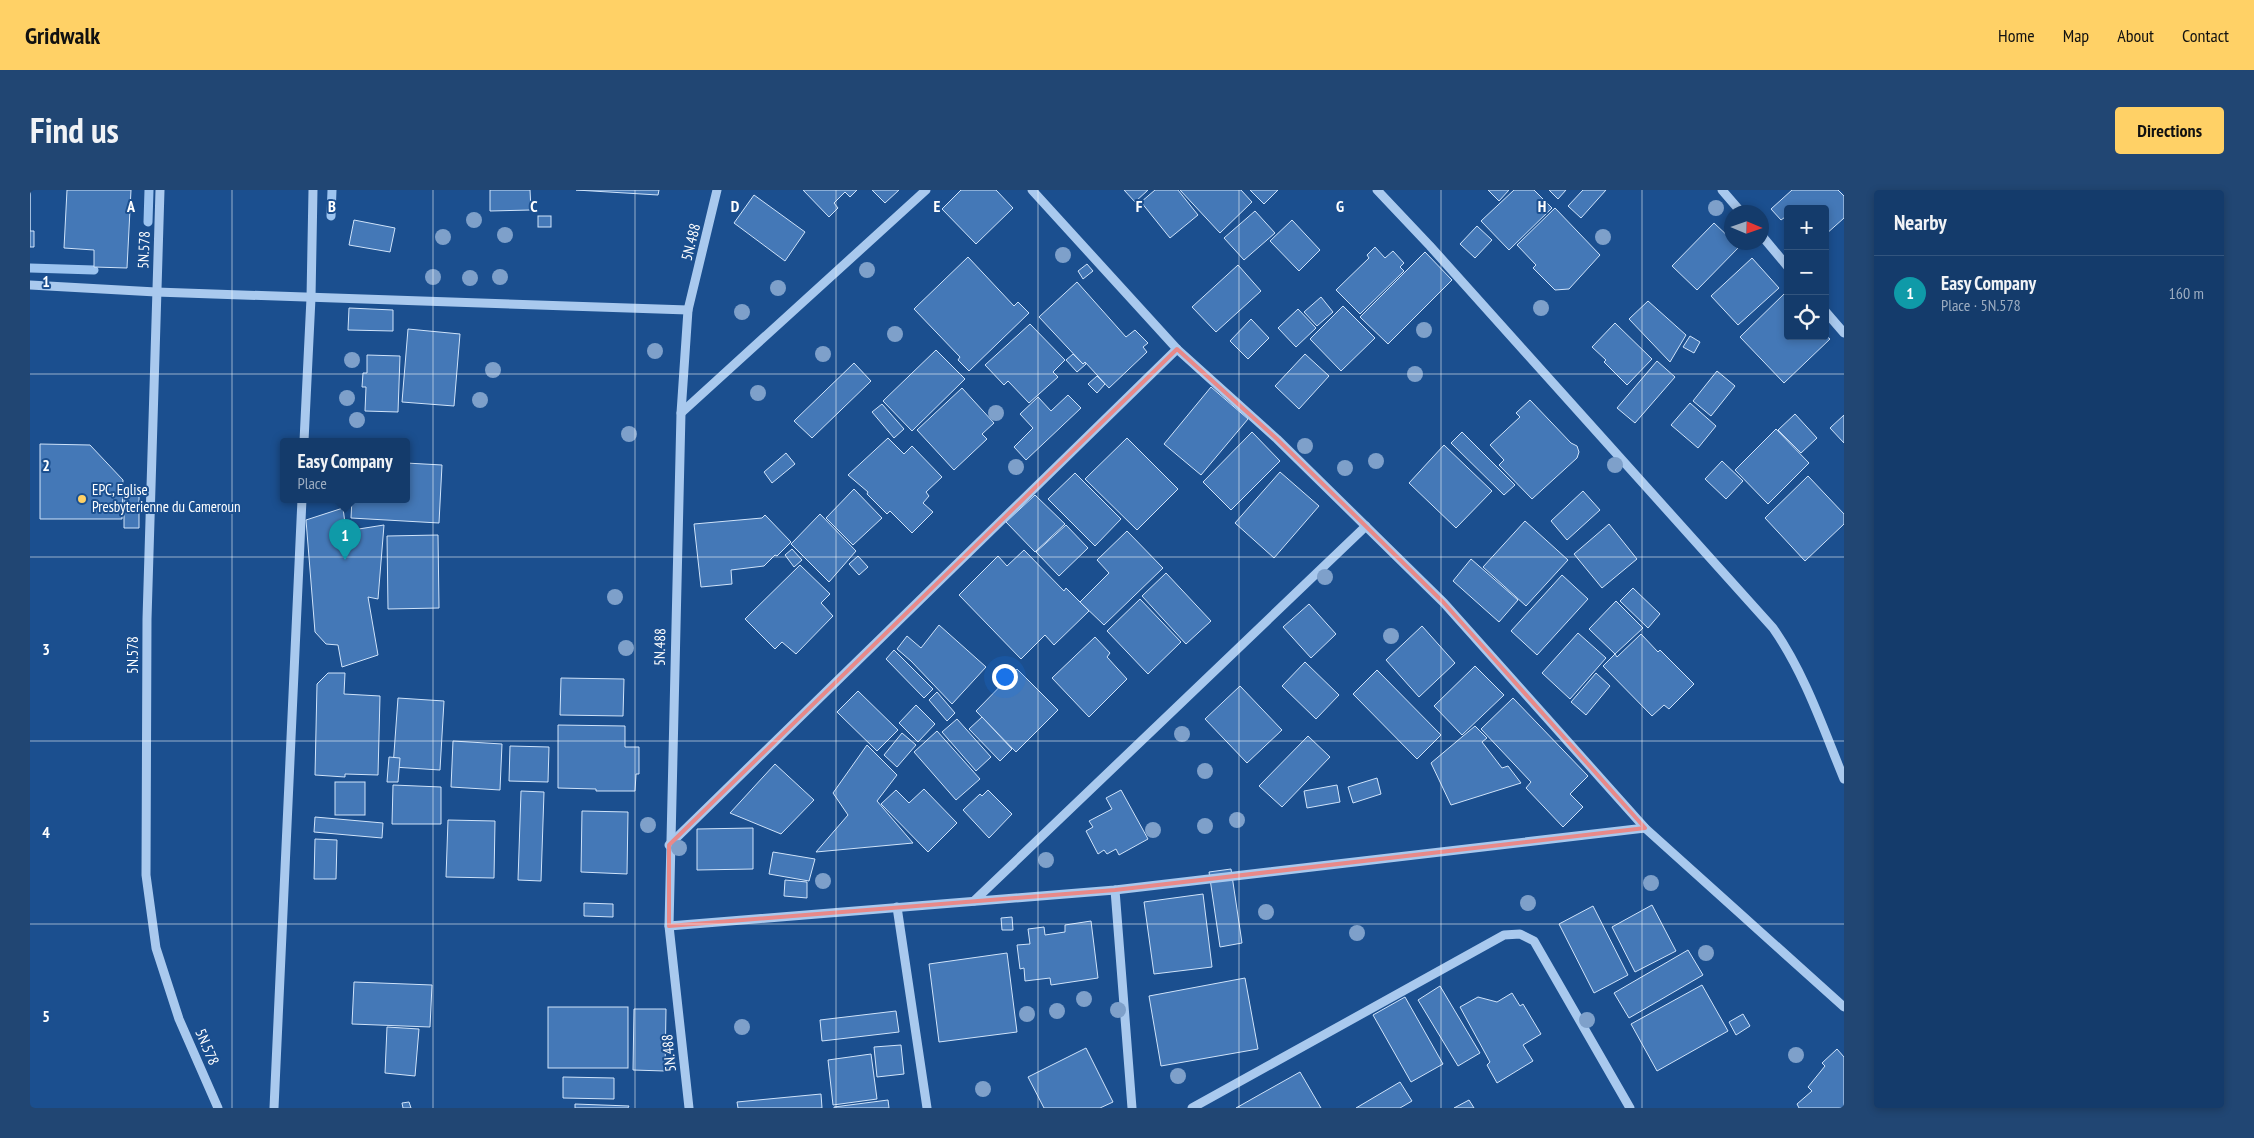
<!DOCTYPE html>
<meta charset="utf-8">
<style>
body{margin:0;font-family:"PT Sans Narrow",sans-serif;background:#214673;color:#f1f3f6}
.controls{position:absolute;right:15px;top:15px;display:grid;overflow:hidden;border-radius:5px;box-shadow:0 2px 8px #0003}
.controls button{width:45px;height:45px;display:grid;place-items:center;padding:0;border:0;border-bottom:1px solid #33557e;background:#143b6b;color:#f1f3f6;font:25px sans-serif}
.compass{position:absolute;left:1694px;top:15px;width:45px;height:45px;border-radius:50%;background:#143b6b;box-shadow:0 2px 8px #0003;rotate:92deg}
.you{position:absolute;left:974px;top:486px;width:18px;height:18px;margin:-12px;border:4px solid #fff;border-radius:50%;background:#1a73e8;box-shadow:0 0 0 8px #1a73e833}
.badge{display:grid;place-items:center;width:32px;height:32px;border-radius:50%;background:#ffd166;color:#fff;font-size:16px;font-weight:700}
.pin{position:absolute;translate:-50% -41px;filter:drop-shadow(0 1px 2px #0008)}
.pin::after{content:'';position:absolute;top:26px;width:18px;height:15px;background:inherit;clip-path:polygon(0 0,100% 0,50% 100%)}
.popup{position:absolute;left:250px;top:248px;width:130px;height:65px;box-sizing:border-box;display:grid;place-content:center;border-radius:5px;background:#143b6b;filter:drop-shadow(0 1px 4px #0005);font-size:16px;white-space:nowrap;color:#9dadc1}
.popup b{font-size:19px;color:#f1f3f6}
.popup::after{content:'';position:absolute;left:50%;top:100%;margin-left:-10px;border:10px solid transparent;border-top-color:#143b6b}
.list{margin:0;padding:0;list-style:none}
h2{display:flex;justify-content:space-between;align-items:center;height:65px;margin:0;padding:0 20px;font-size:21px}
h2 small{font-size:16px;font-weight:400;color:#9dadc1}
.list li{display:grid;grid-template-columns:32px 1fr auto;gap:15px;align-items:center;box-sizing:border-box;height:75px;padding:0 20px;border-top:1px solid #33557e}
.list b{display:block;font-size:19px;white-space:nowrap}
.list p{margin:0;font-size:16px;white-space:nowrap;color:#9dadc1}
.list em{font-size:16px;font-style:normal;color:#9dadc1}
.icon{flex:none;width:28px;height:28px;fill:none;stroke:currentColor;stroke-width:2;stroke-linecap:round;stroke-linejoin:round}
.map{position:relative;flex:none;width:1814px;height:918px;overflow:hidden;border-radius:5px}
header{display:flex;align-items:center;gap:30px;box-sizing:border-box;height:70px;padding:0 25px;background:#ffd166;color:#111}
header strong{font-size:24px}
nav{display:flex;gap:28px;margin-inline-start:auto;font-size:18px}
.intro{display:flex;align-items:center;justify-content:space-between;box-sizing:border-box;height:120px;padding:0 30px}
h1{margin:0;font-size:35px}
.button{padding:12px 22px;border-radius:5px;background:#ffd166;color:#111;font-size:18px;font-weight:700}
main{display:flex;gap:30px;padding:0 30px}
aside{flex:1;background:#143b6b;border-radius:5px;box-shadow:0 2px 8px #0003}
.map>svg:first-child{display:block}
</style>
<header>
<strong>Gridwalk</strong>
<nav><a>Home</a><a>Map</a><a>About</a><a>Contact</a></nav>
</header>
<div class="intro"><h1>Find us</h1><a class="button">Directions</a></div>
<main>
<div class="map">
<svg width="1814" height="918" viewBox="0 0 1814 918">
<rect width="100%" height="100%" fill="#1b4f8f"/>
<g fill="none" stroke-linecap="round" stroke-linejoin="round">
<g stroke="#9cc4f0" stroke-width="9">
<path d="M301 26 302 0"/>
<path d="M118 32 119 0"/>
<path d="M0 78 64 80"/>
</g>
</g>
<g fill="#4478b7" stroke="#cfe3fa">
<path d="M0 0V41H4V57H0Z"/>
<path d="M37 0H101L97 78 64 77V60L34 58Z"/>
<path d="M460 0H500L501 20 460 21Z"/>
<path d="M546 0H629L628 5Z"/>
<path d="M773 0H827L820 7 815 2 804 13 808 18 799 27Z"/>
<path d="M842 0H869L855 13Z"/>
<path d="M931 0H966L983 18 946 54 912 19Z"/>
<path d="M1094 0H1118L1105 12Z"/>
<path d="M1125 0H1148L1168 25 1140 48 1111 12Z"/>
<path d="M1150 0H1211L1222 12 1190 43Z"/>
<path d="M1220 0H1248L1234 14Z"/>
<path d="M1458 0H1479L1469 11Z"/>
<path d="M1484 0H1504L1522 18 1479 60 1451 31Z"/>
<path d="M1519 0H1536L1528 9Z"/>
<path d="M1553 0H1576L1551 28 1538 16Z"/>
<path d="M1762 0H1808L1814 6V28L1795 45V19H1758V25L1751 30 1741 19Z"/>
<path d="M724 5 775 42 755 71 704 33Z"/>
<path d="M1525 18 1570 65 1539 99 1525 100 1503 78 1506 75 1487 55Z"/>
<path d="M1225 21 1245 43 1214 70 1194 48Z"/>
<rect x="508" y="26" width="13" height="11"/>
<path d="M324 30 365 38 360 62 319 55Z"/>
<path d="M1262 30 1290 60 1269 81 1240 51Z"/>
<path d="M1684 33 1702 50V52L1709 57 1667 100 1642 76Z"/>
<path d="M1447 36 1462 50 1445 68 1430 54Z"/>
<path d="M1345 57 1355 68 1363 61 1374 73 1370 77 1374 81 1330 124 1306 100 1339 68 1337 65Z"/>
<path d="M1395 62 1422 90 1358 154 1330 127Z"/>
<path d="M938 67 984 116 988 112 999 123 939 181 928 170 930 167 884 119Z"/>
<path d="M1722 68 1749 98 1708 135 1681 106Z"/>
<path d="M1057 74 1063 81 1053 89 1048 81Z"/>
<path d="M1208 75 1231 101 1186 142 1162 117Z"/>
<path d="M1047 92 1096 147 1105 140 1118 153 1113 157 1117 162 1079 198 1055 172 1053 174 1009 127Z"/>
<path d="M1755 103 1758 105V146H1795V145L1800 149 1754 193 1710 147Z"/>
<path d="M1291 107 1303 122 1287 136 1274 122Z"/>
<path d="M1618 111 1656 145 1640 172 1599 129Z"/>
<path d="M1313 116 1345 148 1311 181 1280 149Z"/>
<path d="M319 118 363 120V141L318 140Z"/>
<path d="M1268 119 1286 138 1266 157 1248 138Z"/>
<path d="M1221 129 1239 148 1218 169 1200 151Z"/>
<path d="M1585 133 1622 169 1597 195 1574 172 1576 170 1562 157Z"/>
<path d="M1000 134 1035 170 1023 182 1028 187 999 213 978 191 974 195 955 175Z"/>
<path d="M378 139 430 144 424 216 372 212Z"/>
<path d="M1660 146 1670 152 1664 163 1653 157Z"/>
<path d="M906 160 935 189 882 241 853 211Z"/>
<path d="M1043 164 1053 174 1055 172 1056 174 1047 182 1036 170Z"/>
<path d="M1275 164 1299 186 1269 219 1245 196Z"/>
<path d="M337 165 370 166 368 222 335 221 336 197H332L333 183H337Z"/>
<path d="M1627 171 1645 187 1605 233 1587 218Z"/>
<path d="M824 173 841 191 782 248 764 231Z"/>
<path d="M1687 181 1705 196 1681 226 1663 211Z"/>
<path d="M1067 186 1075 194 1067 203 1058 194Z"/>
<path d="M1181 197 1218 229 1171 285 1134 254Z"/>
<path d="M932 198 964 233 952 244 957 249 924 280 887 240Z"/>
<path d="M1038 205 1051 218 996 270 984 257 1003 238 990 224 1008 207 1021 221Z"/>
<path d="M1500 210 1541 253 1547 256 1549 262 1547 268 1502 309 1469 275 1474 270 1460 255 1490 227 1486 223Z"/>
<path d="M1660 213 1686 236 1668 258 1641 235Z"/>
<path d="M852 214 874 239 864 248 842 222Z"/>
<path d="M1765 224 1787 248 1771 263 1748 240Z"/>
<path d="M1814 225V253L1800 238Z"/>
<path d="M1746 239 1779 273 1738 314 1705 280Z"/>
<path d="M1222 242 1250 271 1201 320 1173 292Z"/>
<path d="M1432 242 1485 295 1474 305 1421 253Z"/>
<path d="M858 248 874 264 882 256 912 287 896 302 899 306 893 313 903 322 882 343 860 321 857 324 837 304 838 302 818 285Z"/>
<path d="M1097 248 1148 299 1107 340 1055 289Z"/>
<path d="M10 254 60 255 93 290 92 329H10Z"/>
<path d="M1414 255 1462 301 1426 338 1379 293Z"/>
<path d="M756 263 765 274 742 293 734 282Z"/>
<path d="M1692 271 1713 291 1696 309 1675 289Z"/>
<path d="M376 273 412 275 409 333 321 328 322 309H376Z"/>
<path d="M1250 282 1289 316 1244 368 1205 333Z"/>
<path d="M1045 283 1091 329 1065 356 1018 309Z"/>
<path d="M1778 286 1814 324V334L1775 371 1735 328Z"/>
<path d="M824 299 852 328 823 355 796 328Z"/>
<path d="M94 301H105L106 303H109V338H94Z"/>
<path d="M1553 301 1570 320 1537 350 1521 331Z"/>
<path d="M1005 305 1035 334 1005 362 976 332Z"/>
<path d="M313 318 316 341 354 335 348 409 338 407 348 465 312 477 308 455 296 454 285 442 276 330Z"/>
<path d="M790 324 826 361 799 392 761 354Z"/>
<path d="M735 325 761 352 747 366 745 365 734 376 701 380 702 394 671 397 664 334 732 328Z"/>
<path d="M1495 331 1538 370 1496 416 1453 377Z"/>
<path d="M1579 334 1607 369 1572 398 1544 364Z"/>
<path d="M1036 335 1058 358 1029 386 1006 362Z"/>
<path d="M1097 341 1133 378 1074 435 1050 412 1079 383 1067 370Z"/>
<path d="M408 345 409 418 358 419 357 346Z"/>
<path d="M762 359 772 370 764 377 755 365Z"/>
<path d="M994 360 1034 401 1036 398 1059 421 1024 455 1015 445 991 469 929 405 968 366 977 376Z"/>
<path d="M828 366 838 377 829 385 819 374Z"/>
<path d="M1441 369 1488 410 1469 432 1423 391Z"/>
<path d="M770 375 800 404 791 413 803 426 766 464 752 452 745 459 715 429Z"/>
<path d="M1136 383 1181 431 1156 454 1112 406Z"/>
<path d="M1532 385 1558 409 1507 465 1481 441Z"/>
<path d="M1603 398 1630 424 1618 438 1590 411Z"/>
<path d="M1110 409 1151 452 1118 484 1077 441Z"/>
<path d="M1586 411 1613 438 1585 464 1559 439Z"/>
<path d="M1279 414 1306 444 1281 468 1253 437Z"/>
<path d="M909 435 956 477 922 514 881 471 867 459 877 446 891 458Z"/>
<path d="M1392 436 1425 473 1389 507 1356 470Z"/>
<path d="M1548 443 1576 468 1540 509 1512 483Z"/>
<path d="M1611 444 1628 462 1630 460 1664 494 1639 519 1634 515 1622 526 1573 476 1585 464 1587 467Z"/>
<path d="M1065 447 1080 463 1077 467 1097 489 1059 527 1022 488Z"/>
<path d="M864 460 903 499 894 508 856 469Z"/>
<path d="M1275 472 1309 505 1286 529 1252 496Z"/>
<path d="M1445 476 1474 505 1432 545 1404 516Z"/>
<path d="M987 479 1028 520 986 562 946 521Z"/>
<path d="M1347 480 1411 545 1387 569 1323 504Z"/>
<path d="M298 483H315L314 504 350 506 348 585 315 584V587L285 585 287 494Z"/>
<path d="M1566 483 1580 496 1556 525 1541 512Z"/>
<path d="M531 488 594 489 593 526 530 525Z"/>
<path d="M1210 496 1252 540 1217 573 1175 529Z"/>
<path d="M828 501 868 540 847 561 807 522Z"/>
<path d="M907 502 925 523 917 531 899 510Z"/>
<path d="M368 508 414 511 410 580 363 577Z"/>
<path d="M1483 508 1558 586 1540 604 1553 617 1533 637 1496 598 1501 592 1451 539Z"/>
<path d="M886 515 905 534 888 552 869 533Z"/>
<path d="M952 527 982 559 970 571 939 539Z"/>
<path d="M927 529 961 567 946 581 912 542Z"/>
<path d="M528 535 595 536V557H609V584H606L605 601H566V599L528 598Z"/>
<path d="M1445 536 1457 548 1452 552 1472 578 1478 576 1491 593 1421 615 1401 573Z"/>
<path d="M907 541 950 589 926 610 884 562Z"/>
<path d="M872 543 886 555 867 577 854 565Z"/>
<path d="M1278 546 1300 567 1252 617 1229 596Z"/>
<path d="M423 551 472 554 470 600 421 597Z"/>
<path d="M837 555 867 585 847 611 883 653 786 662 818 625 803 603Z"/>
<path d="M480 556 519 557 518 592 479 591Z"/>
<path d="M359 567 370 568 368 592H357Z"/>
<path d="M745 574 784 610 751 644 700 623Z"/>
<path d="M1347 588 1351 604 1323 613 1318 597Z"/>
<rect x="305" y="592" width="30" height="33"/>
<path d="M363 595 411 597V634H362Z"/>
<path d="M1307 595 1310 612 1277 618 1274 601Z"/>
<path d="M894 599 927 633 898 662 851 614 866 600 879 613Z"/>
<path d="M958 600 982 624 959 648 933 620 950 604 952 606Z"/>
<path d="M1091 600 1118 649 1089 665 1086 659 1077 664 1074 660 1068 664 1056 641 1063 637 1059 631 1082 619 1076 608Z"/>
<path d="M491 601 514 602 511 691 488 690Z"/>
<path d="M552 621 598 622 597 684 551 682Z"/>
<path d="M285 627 353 633 352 648 284 642Z"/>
<path d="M418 630 465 631 464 688 416 687Z"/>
<path d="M723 638V679L667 680V639Z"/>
<path d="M285 649 307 650 306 689H284Z"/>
<path d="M743 662 785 669 779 691 739 684Z"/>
<path d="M1201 679 1212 753 1190 757 1179 682Z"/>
<path d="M755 690 777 692V708L754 706Z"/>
<path d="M1173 704 1182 777 1124 784 1114 712Z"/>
<path d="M554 713 583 714V727L554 726Z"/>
<path d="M1622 715 1646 761 1605 782 1582 737Z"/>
<path d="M1563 716 1598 785 1564 803 1529 734Z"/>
<path d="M982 727 983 740H972L971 728Z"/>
<path d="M1061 731 1068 788 1021 795 1020 788 995 791 994 778 990 779 987 755 1000 754 998 739 1014 737 1015 745 1035 742V735Z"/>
<path d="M1658 760 1673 785 1599 828 1584 803Z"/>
<path d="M977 763 987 842 909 852 899 774Z"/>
<path d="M1215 788 1228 859 1131 876 1119 806Z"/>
<path d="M324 792 402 795 400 837 322 834Z"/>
<path d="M1672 795 1698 841 1627 881 1601 834Z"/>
<path d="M1410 796 1450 863 1428 876 1388 810Z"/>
<path d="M1482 803 1490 816 1493 814 1511 844 1493 855 1503 871 1467 893 1457 875 1460 872 1430 817 1448 807 1467 812Z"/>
<path d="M1375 807 1413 874 1381 892 1343 825Z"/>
<rect x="518" y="817" width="80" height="61"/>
<path d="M604 819H636L635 881 603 880Z"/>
<path d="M866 821 869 842 792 851 790 830Z"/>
<path d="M1713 824 1720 836 1706 845 1699 832Z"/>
<path d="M357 837 389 839 385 886 355 883Z"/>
<path d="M871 855 874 884 847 887 844 857Z"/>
<path d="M1056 858 1083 912 1070 918H1014L998 887Z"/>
<path d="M1807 859 1814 867V918H1769L1767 914 1782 901 1778 897 1795 876 1792 873Z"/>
<path d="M841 864 847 909 803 915 798 870Z"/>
<path d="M1270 882 1291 918H1206L1229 905Z"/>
<path d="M533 887 584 888V909L533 908Z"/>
<path d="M1370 892 1382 911 1370 918H1326Z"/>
<path d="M791 904 792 918H708L707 912Z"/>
<path d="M858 910 859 918H804V917Z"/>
<path d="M1439 910 1444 918H1424Z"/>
<path d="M379 912 381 918H373L372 913Z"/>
<path d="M545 914 599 916 598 918H545Z"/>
</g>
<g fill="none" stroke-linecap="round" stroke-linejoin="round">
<g stroke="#a9c9ee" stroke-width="9">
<path d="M130 0 117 429 116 685 126 758 149 829 188 918"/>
<path d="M1002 0 1147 159 1247 249 1414 413 1615 638 1814 817"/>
<path d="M1347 0 1400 56 1743 438C1775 484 1793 538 1814 589"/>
<path d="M1692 0 1711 22"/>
<path d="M1732 46 1758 77"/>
<path d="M0 95 126 102 658 120"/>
<path d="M1795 121 1814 143"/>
<path d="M651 223 896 0"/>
<path d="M274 251 281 108 283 0"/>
<path d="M639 655 1147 159"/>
<path d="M1085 700 1102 918"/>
<path d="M944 711 1336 336"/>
<path d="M867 717 897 918"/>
<path d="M639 736 1085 700 1615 638"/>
<path d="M244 918 272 309"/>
<path d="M659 918 639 736 651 223 658 120 687 0"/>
<path d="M1162 918 1474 745 1490 744 1504 751 1600 918"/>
</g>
</g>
<g fill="#7ea0ca">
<circle cx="1686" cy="18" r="8"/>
<circle cx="444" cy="30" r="8"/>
<circle cx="475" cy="45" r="8"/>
<circle cx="413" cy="47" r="8"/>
<circle cx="1573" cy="47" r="8"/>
<circle cx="1033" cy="65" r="8"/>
<circle cx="837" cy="80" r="8"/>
<circle cx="403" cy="87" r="8"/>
<circle cx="470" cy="87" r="8"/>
<circle cx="440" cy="88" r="8"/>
<circle cx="748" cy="98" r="8"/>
<circle cx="1511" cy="118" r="8"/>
<circle cx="712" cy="122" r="8"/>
<circle cx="1394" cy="140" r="8"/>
<circle cx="865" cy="144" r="8"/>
<circle cx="625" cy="161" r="8"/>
<circle cx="793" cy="164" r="8"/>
<circle cx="322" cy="170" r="8"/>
<circle cx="463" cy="180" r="8"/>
<circle cx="1385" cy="184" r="8"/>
<circle cx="728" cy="203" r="8"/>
<circle cx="317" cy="208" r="8"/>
<circle cx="450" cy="210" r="8"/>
<circle cx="966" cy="223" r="8"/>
<circle cx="327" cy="230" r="8"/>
<circle cx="599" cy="244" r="8"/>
<circle cx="1275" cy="256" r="8"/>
<circle cx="1346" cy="271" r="8"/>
<circle cx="1585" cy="275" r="8"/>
<circle cx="986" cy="277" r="8"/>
<circle cx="1315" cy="278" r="8"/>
<circle cx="1295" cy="387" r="8"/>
<circle cx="585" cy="407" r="8"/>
<circle cx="1361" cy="446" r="8"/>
<circle cx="596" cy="458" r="8"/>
<circle cx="1152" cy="544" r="8"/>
<circle cx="1175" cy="581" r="8"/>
<circle cx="1207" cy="630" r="8"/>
<circle cx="618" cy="635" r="8"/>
<circle cx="1175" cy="636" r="8"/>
<circle cx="1123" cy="640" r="8"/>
<circle cx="649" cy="658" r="8"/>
<circle cx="1016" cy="670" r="8"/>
<circle cx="793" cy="691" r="8"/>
<circle cx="1621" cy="693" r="8"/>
<circle cx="1498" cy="713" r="8"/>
<circle cx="1236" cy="722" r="8"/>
<circle cx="1327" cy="743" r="8"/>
<circle cx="1676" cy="763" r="8"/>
<circle cx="1054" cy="809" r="8"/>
<circle cx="1088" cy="820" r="8"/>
<circle cx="1027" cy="821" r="8"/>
<circle cx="997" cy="824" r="8"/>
<circle cx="1557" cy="830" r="8"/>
<circle cx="712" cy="837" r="8"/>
<circle cx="1766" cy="865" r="8"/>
<circle cx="1148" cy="886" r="8"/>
<circle cx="953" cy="899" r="8"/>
</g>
<path fill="none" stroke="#e88989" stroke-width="4" stroke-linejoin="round" d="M1147 159 1247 249 1414 413 1615 638 1085 700 639 736V655Z"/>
<path fill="none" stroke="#fff" stroke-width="1" stroke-opacity="0.55" d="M202 0V918M403 0V918M605 0V918M806 0V918M1008 0V918M1209 0V918M1411 0V918M1612 0V918M0 184H1814M0 367H1814M0 551H1814M0 734H1814"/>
<circle fill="#ffd166" stroke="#1b4f8f" stroke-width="2" cx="52" cy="309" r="5"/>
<g text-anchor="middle" stroke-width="4" stroke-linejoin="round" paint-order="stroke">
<g font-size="15" fill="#fff" stroke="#1b4f8f">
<text transform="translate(661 52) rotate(-76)" y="5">5N.488</text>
<text transform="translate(114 60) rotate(-88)" y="5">5N.578</text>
<text transform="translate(630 457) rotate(-89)" y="5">5N.488</text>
<text transform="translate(103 465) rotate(-90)" y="5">5N.578</text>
<text transform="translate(177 857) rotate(67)" y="5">5N.578</text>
<text transform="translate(639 863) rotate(-96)" y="5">5N.488</text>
</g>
<g font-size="15" fill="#fff" stroke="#1b4f8f" text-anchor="start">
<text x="62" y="305">EPC, Eglise<tspan x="62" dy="17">Presbyterienne du Cameroun</tspan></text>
</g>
</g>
<g font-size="16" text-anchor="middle" font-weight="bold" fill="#fff" stroke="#1b4f8f" stroke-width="4" stroke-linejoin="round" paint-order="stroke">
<text x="101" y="22">A</text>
<text x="302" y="22">B</text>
<text x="504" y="22">C</text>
<text x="705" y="22">D</text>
<text x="907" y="22">E</text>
<text x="1109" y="22">F</text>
<text x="1310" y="22">G</text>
<text x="1512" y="22">H</text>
<text x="16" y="97">1</text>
<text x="16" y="281">2</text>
<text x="16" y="465">3</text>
<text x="16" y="648">4</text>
<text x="16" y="832">5</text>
</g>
</svg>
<div class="controls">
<button>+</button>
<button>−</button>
<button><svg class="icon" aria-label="locate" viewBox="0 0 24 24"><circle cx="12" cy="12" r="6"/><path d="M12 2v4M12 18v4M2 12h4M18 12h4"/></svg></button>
</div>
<svg class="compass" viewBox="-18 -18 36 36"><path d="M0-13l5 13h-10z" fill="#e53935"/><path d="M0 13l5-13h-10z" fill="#9dadc1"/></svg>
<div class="you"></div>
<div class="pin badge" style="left:315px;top:370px;background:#0f9aa8">1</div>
<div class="popup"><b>Easy Company</b>Place</div>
</div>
<aside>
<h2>Nearby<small></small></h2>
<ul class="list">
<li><span class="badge" style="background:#0f9aa8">1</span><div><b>Easy Company</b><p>Place · 5N.578</p></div><em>160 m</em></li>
</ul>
</aside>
</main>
